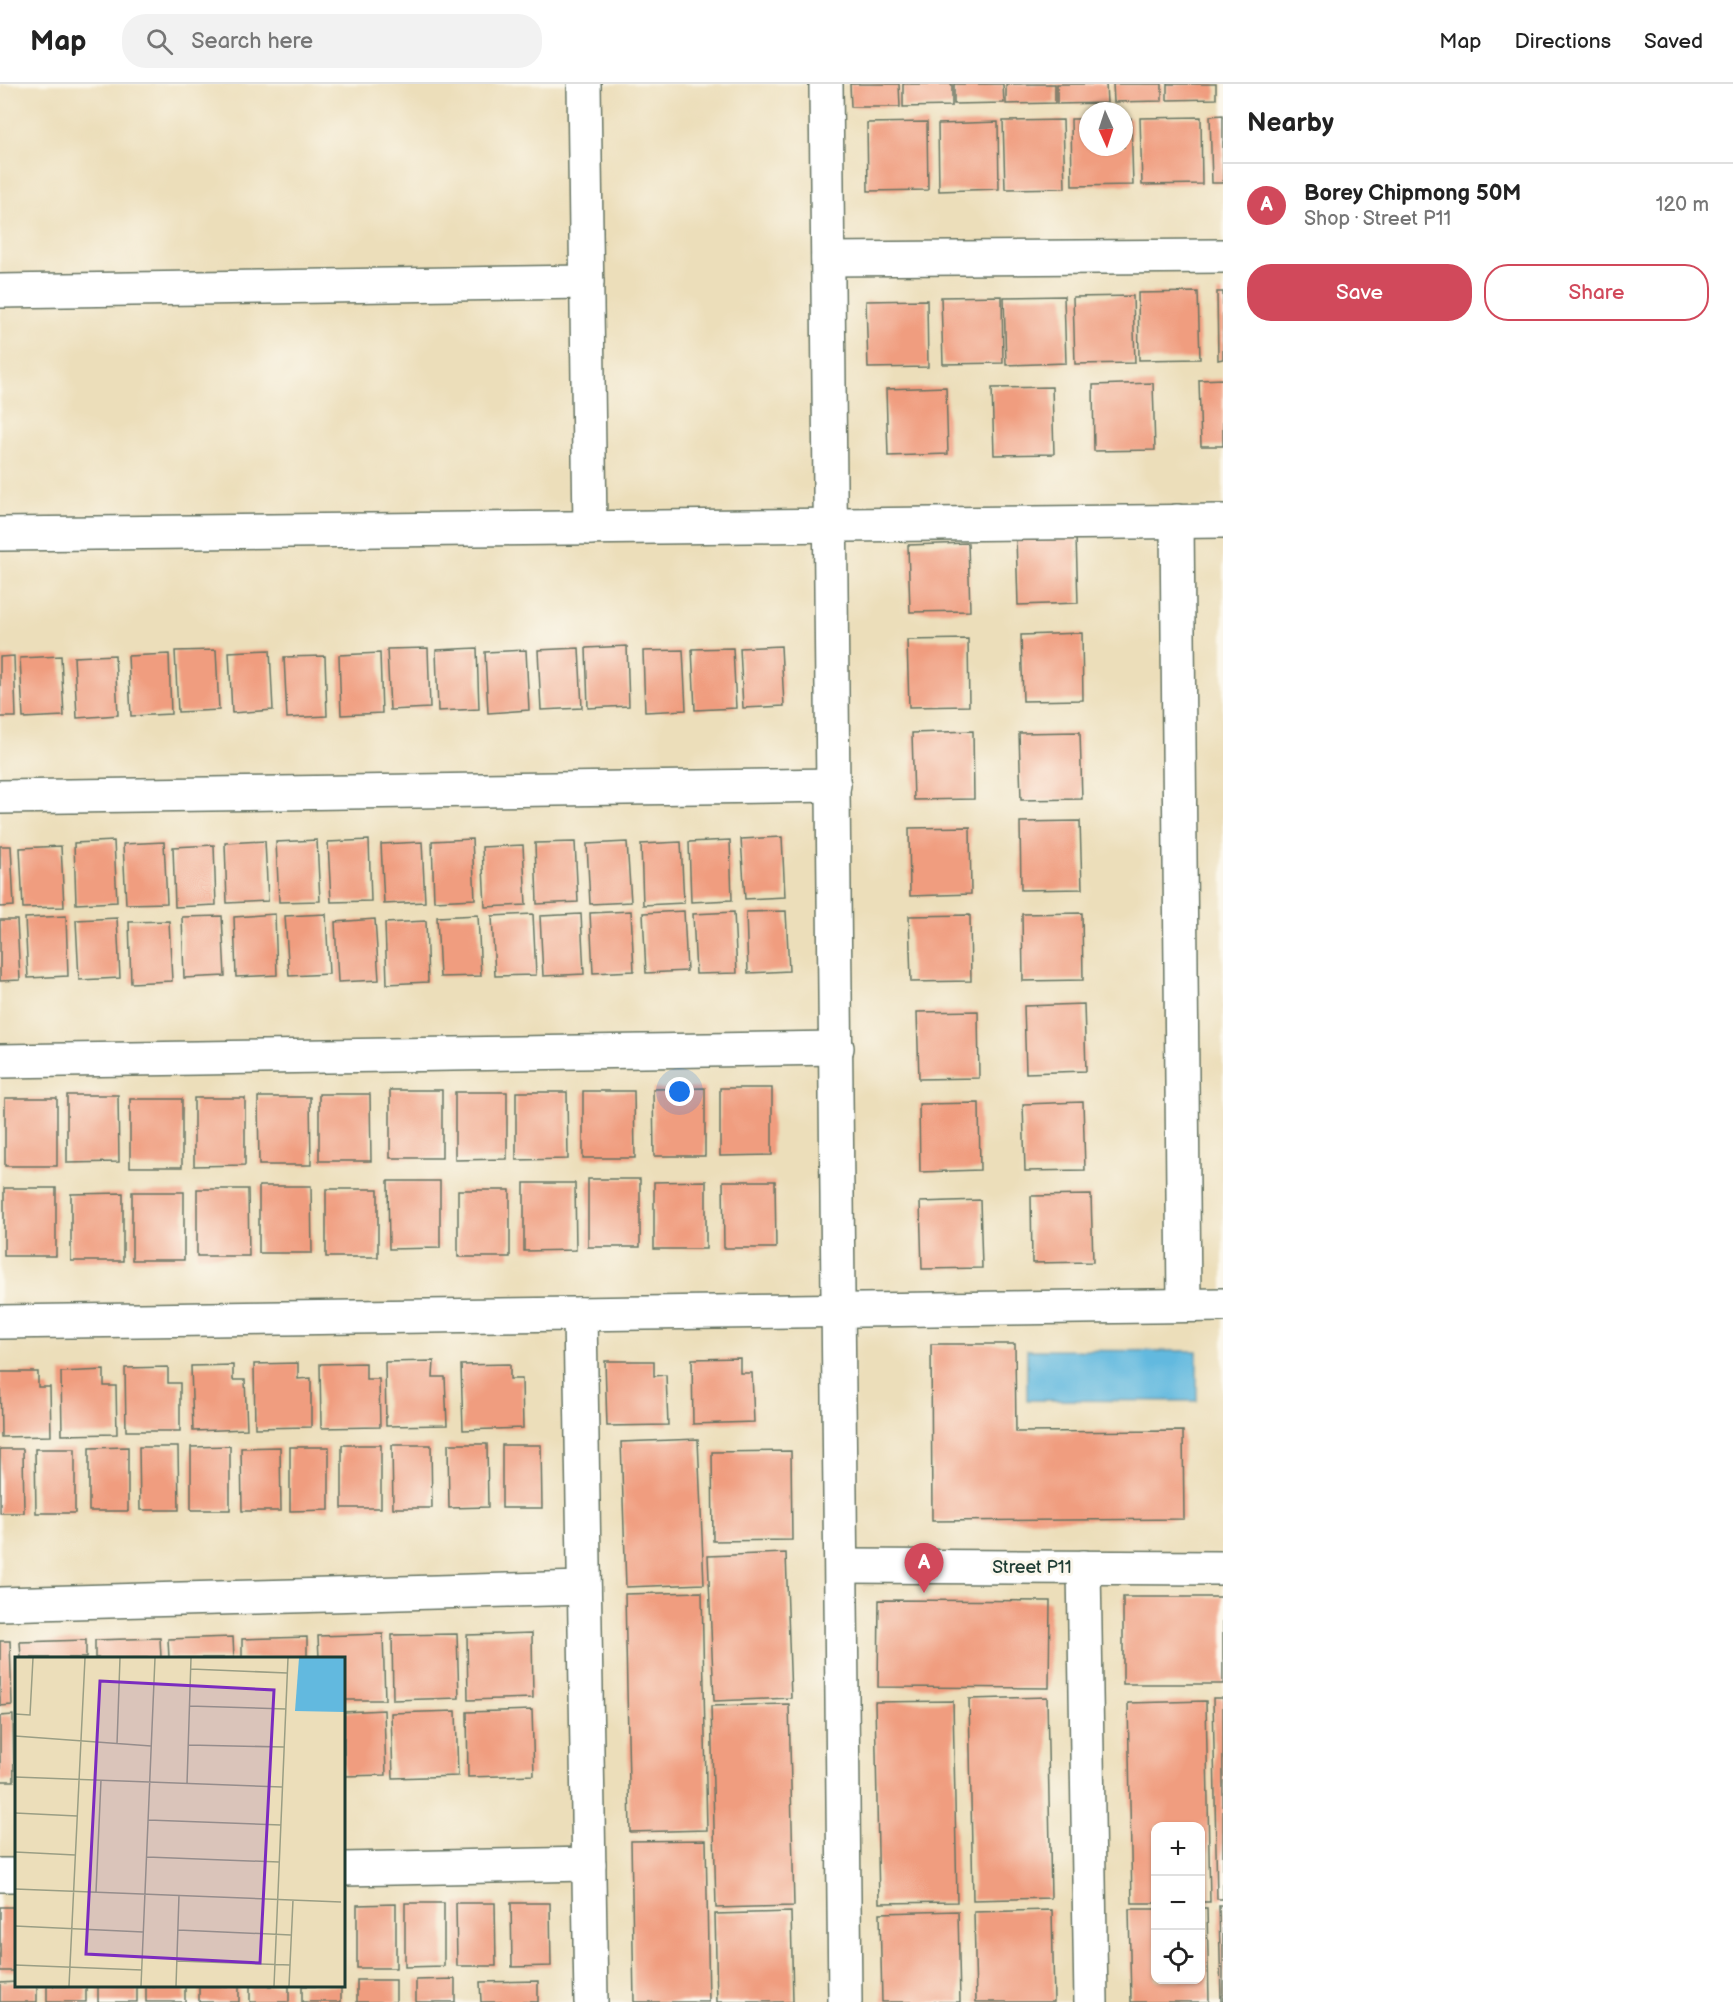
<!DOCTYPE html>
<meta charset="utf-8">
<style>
body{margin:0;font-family:"Balsamiq Sans",sans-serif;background:#f2f2f2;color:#222}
.controls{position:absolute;right:18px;bottom:18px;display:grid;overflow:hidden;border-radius:12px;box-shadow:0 2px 4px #0004}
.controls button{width:54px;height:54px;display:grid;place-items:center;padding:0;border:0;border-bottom:2px solid #e0e0e0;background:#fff;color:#222;font:30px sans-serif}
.compass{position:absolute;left:1079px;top:18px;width:54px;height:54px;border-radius:50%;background:#fff;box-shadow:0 2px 4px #0004;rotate:177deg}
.you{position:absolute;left:680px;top:1008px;width:21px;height:21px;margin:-15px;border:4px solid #fff;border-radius:50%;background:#1a73e8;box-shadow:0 0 0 9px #1a73e833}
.badge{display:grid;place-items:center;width:39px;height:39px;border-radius:50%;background:#d1495b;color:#fff;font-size:20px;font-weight:700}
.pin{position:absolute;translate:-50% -50px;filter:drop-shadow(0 2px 3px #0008)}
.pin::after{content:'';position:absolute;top:32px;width:21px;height:18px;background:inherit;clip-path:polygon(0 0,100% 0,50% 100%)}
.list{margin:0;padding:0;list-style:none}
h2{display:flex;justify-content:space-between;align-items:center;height:78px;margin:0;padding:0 24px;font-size:26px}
h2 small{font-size:20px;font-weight:400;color:#767676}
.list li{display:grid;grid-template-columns:39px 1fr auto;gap:18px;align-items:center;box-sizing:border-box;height:84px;padding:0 24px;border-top:2px solid #e0e0e0}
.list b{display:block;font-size:22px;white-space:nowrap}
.list p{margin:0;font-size:20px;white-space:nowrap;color:#767676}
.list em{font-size:20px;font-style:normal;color:#767676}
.actions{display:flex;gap:12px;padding:18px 24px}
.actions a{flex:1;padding:14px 0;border:2px solid #d1495b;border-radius:24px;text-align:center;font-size:21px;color:#d1495b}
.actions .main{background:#d1495b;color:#fff}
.icon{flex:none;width:33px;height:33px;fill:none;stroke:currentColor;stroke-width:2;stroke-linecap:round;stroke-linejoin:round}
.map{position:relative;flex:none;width:1223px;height:1918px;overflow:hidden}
header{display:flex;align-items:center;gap:36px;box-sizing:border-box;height:84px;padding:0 30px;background:#fff;border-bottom:2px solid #e0e0e0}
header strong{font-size:28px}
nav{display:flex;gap:33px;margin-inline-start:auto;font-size:21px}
.search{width:420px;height:54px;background:#f2f2f2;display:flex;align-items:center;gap:15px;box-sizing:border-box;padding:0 21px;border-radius:24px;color:#767676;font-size:22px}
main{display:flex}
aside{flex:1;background:#fff}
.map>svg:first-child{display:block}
</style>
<header>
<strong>Map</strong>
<div class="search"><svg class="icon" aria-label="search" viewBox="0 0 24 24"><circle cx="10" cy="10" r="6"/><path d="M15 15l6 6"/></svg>Search here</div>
<nav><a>Map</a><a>Directions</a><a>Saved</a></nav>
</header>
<main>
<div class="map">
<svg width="1223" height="1918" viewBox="0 0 1223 1918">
<rect width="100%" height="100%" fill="#fbf7ec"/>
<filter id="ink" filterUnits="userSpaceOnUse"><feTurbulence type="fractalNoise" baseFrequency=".0167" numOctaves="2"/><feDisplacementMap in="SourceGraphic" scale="12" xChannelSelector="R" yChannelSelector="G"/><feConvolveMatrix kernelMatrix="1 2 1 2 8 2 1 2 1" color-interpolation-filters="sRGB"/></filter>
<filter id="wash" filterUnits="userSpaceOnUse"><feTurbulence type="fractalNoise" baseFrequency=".008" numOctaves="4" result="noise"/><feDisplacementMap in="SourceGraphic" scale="24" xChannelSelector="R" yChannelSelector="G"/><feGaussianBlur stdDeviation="1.35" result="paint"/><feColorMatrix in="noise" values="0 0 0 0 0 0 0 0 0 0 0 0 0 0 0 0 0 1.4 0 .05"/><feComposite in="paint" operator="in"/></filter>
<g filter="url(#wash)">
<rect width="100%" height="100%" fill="#ecdeba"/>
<path fill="#62b9df" stroke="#407b8a" stroke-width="1.5" d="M1027 1266 1197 1267V1317L1027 1316Z"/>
<g id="blocks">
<g fill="#f09d7f">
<path d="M850 0H899L900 23H851Z"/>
<path d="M903 0H952V22L903 23Z"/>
<path d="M954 0H1003L1004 19 954 20Z"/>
<path d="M1006 0H1055V19L1006 20Z"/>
<path d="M1057 0H1106L1107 19 1057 20Z"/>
<path d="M1113 0H1162V17L1114 18Z"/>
<path d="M1167 0H1216V15L1167 16Z"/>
<path d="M1223 31V99H1212L1210 32Z"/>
<path d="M1201 33 1202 100 1142 101 1140 34Z"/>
<path d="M1124 34H1131L1133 101 1072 102 1071 35H1088V63H1124Z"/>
<path d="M1063 36 1065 104 1005 105 1003 37Z"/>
<path d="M927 38 928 106 868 107 867 39Z"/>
<path d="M998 38 999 105 939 107 938 40Z"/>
<path d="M1198 208 1200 275 1139 276 1138 209Z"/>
<path d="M1217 208H1223V275L1218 276Z"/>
<path d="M1002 212 1003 279 943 280 941 213Z"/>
<path d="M1064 212 1066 279 1006 281 1004 213Z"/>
<path d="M1133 212 1135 279 1075 280 1073 213Z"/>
<path d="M927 216 928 283 868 284 866 217Z"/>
<path d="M1223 295V362H1201L1199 296Z"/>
<path d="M1153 299 1155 366 1094 367 1093 301Z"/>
<path d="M946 303 948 370 888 372 886 305Z"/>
<path d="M1052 303 1054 370 994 371 992 304Z"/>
<path d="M1076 452 1078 519 1018 521 1016 453Z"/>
<path d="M968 459 970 527 910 528 908 461Z"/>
<path d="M1082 549 1083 616 1023 617 1021 551Z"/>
<path d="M968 555 969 622 909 623 907 556Z"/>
<path d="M627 562 629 622 588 624 586 564Z"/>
<path d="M781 562 784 622 743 624 740 564Z"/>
<path d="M428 564 430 624 390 626 387 565Z"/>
<path d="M477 564 479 625 438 627 436 566Z"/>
<path d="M579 564 582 624 541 626 538 566Z"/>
<path d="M733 564 736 624 695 626 692 565Z"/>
<path d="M216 566 219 626 178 628 175 567Z"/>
<path d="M270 566 273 626 232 629 229 568Z"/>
<path d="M526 566 529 626 488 629 485 568Z"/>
<path d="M683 566 686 626 645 628 643 567Z"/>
<path d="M380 569 382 629 341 631 339 571Z"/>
<path d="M169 570 171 630 131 632 128 572Z"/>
<path d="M115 571 118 631 77 634 74 573Z"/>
<path d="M14 572 16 633H0V573Z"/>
<path d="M61 572 64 632 23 634 20 574Z"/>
<path d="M325 572 327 632 287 634 284 573Z"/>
<path d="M973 647 974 715 914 716 912 649Z"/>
<path d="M1080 648 1082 715 1021 716 1019 649Z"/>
<path d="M1080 737 1082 805 1021 806 1020 738Z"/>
<path d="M970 743 971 810 910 812 909 744Z"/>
<path d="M782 753 785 813 745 815 741 755Z"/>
<path d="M472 755 475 815 434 817 432 757Z"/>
<path d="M317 756 320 817 279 818 276 758Z"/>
<path d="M369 756 371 817 331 818 328 758Z"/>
<path d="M730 756 732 816 691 818 689 758Z"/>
<path d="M114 757 117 818 76 820 74 759Z"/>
<path d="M265 757 268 817 227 819 225 759Z"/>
<path d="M164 758 167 819 126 820 123 760Z"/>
<path d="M422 758 425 818 384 820 381 760Z"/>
<path d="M575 758 578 818 537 820 535 759Z"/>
<path d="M627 758 631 818 590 820 587 760Z"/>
<path d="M681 758 684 819 643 821 641 760Z"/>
<path d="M214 761 216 821 175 823 173 763Z"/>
<path d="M523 761 526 821 485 823 482 763Z"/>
<path d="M0 762H11L14 822 0 823Z"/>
<path d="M61 762 64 823 23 824 20 764Z"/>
<path d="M631 827 634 887 593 889 590 829Z"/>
<path d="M684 827 687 887 646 889 643 829Z"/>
<path d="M786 827 789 887 748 889 746 828Z"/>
<path d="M734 828 737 889 696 890 693 830Z"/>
<path d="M1082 829 1083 896 1023 897 1022 830Z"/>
<path d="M275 830 277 891 236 893 234 833Z"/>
<path d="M326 830 329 890 289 892 285 832Z"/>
<path d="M533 830 536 891 495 892 492 832Z"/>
<path d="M581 830 584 890 543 892 540 832Z"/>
<path d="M478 831 481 892 440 893 437 833Z"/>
<path d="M970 831 971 897 911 898 909 832Z"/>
<path d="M66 832 68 892 28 894 25 834Z"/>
<path d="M222 832 225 892 184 894 182 833Z"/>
<path d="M117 834 120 894 79 896 76 836Z"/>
<path d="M375 835 379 896 338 898 335 838Z"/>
<path d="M0 836H17L20 896 0 897Z"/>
<path d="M169 837 172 897 131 899 129 838Z"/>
<path d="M426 837 428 898 387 900 385 839Z"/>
<path d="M1084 920 1086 987 1026 989 1024 922Z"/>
<path d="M978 927 979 994 919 995 917 928Z"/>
<path d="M705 1004V1072H654L653 1005Z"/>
<path d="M720 1004H772V1071L720 1072Z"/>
<rect x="390" y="1006" width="52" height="68"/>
<path d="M583 1007H634L635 1074H583Z"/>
<path d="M455 1008H507V1075L455 1076Z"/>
<path d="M516 1008H567L568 1075 516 1076Z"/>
<path d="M319 1010H370L371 1077H319Z"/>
<path d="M67 1011H118L119 1078 67 1079Z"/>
<path d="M258 1013H310L311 1081H259Z"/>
<rect x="5" y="1014" width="52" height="68"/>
<path d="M194 1014H245V1081L194 1082Z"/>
<rect x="130" y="1015" width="52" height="68"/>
<path d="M1083 1018 1085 1086 1025 1087 1023 1020Z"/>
<path d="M979 1019 980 1086 920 1088 919 1020Z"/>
<rect x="588" y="1095" width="52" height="68"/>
<path d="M388 1097H440V1164L389 1165Z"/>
<path d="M706 1097V1165H654V1098Z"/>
<path d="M723 1097H775L776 1164H724Z"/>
<path d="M524 1099H575L576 1166 524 1167Z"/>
<path d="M259 1102H311L312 1169H259Z"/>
<rect x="4" y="1104" width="52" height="68"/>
<path d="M197 1105H248L249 1172H197Z"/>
<rect x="326" y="1105" width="52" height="68"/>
<rect x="458" y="1106" width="52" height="67"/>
<rect x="132" y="1108" width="52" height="68"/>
<path d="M123 1109V1177H71V1110Z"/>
<path d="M1091 1111 1093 1178 1032 1179 1031 1112Z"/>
<path d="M980 1116 982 1184 922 1185 920 1118Z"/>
<path d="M931 1260H1015L1016 1348 1183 1347 1184 1435 932 1437Z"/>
<path d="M740 1274V1289H752L754 1338 693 1340 692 1275Z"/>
<path d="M434 1277 433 1293H445L447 1341 386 1342 385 1278Z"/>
<path d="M605 1277H654V1292L666 1291 668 1341 607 1342Z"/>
<path d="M298 1279V1295L311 1294V1343L255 1344 254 1280Z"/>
<path d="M366 1279V1295H379L380 1343 321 1344 320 1280Z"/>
<path d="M510 1280V1295H522L523 1344 463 1346 461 1281Z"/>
<path d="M233 1281V1296H245L247 1345 193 1347 191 1282Z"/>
<path d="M168 1283V1299H180V1347H126L125 1284Z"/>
<path d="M104 1286V1302H116L117 1350 62 1351 61 1288Z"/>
<path d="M0 1288H38V1303H50L51 1352 1 1353Z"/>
<path d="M698 1355 704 1500 626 1503 621 1358Z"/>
<path d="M448 1360H487L488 1423 449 1424Z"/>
<rect x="342" y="1361" width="39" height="63"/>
<path d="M392 1361H431L432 1424H393Z"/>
<path d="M502 1361H541L542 1424H502Z"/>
<path d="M230 1362V1426H191V1363Z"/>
<path d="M128 1363V1427H89V1364Z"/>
<path d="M139 1363H178L179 1426H140Z"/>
<path d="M280 1363 281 1427H242L241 1364Z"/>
<path d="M290 1363H329V1426L290 1427Z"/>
<path d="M0 1365H23L24 1429H0Z"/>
<path d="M35 1365H75V1429H36Z"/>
<path d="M791 1367 792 1456 713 1457 712 1368Z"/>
<path d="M786 1469 791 1614 714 1617 708 1472Z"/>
<path d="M702 1508 707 1746 630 1748 625 1510Z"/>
<rect x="1123" y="1513" width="100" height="87"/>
<path d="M879 1516 1050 1517 1049 1604 878 1603Z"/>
<path d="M532 1549 533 1614 468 1616 467 1551Z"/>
<path d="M383 1550 385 1616H344V1574H319L318 1552Z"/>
<path d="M457 1550 459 1614 393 1616 392 1551Z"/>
<path d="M233 1553 234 1574H169L168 1555Z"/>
<path d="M307 1553V1574H242V1555Z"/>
<path d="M160 1554 161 1574H95V1556Z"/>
<path d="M86 1556V1574H21L20 1558Z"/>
<path d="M0 1557H10L12 1621 0 1622Z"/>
<path d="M1047 1613 1051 1814 973 1816 969 1615Z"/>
<path d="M1213 1614H1223V1815H1217Z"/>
<path d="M953 1617 957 1818 879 1819 875 1618Z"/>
<path d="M1206 1617 1210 1818H1200V1742H1156V1819H1132L1128 1619Z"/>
<path d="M789 1620 794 1822 716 1824 711 1622Z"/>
<path d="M384 1626 386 1691 344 1692V1628Z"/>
<path d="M532 1626 534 1691 468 1693 467 1628Z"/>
<path d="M456 1627 458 1692 393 1694 391 1629Z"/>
<path d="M13 1631 14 1697H0V1632Z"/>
<path d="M706 1756 709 1918H634L631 1757Z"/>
<path d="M405 1819H444V1882L405 1883Z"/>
<path d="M456 1819H495L496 1882H457Z"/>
<path d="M511 1819H550L551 1882 512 1883Z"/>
<path d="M396 1820V1884H357V1821Z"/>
<path d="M1219 1822H1223V1918H1221Z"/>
<rect x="0" y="1823" width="16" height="64"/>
<path d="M1200 1824H1207L1209 1918H1131L1129 1825H1156V1896H1200Z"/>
<path d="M1052 1826 1054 1918H976L974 1828Z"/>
<path d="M958 1827 960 1918H882L880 1829Z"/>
<path d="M791 1828 793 1918H717L715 1830Z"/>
<path d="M455 1895V1918H416V1896Z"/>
<rect x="357" y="1896" width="39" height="22"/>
<path d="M538 1897V1918H481L480 1898Z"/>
<path d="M16 1898V1902H37V1918H0V1899Z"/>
<rect x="47" y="1902" width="39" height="16"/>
<rect x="98" y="1902" width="39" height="16"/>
<rect x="146" y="1902" width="39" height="16"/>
<rect x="199" y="1902" width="40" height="16"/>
<rect x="250" y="1902" width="39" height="16"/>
<rect x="302" y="1902" width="39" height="16"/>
</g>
</g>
</g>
<g filter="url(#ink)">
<use href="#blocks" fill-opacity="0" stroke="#677563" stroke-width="1.5"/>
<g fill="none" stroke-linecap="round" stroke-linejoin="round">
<defs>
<g id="minor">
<path d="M584 0 590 444"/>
<path d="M826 0 845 1918"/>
<path d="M828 175 1223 172"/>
<path d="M0 207 587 198"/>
<path d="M1177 437 1184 1221"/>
<path d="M0 450 1223 437"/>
<path d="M0 713 834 701"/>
<path d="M0 977 837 964"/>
<path d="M580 1230 591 1918"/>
<path d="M0 1238 1223 1221"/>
<path d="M842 1482 1223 1484"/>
<path d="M1084 1483 1091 1918"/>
<path d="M0 1520 584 1504"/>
<path d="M344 1785 589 1780"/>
<path d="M0 1791H16"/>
</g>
</defs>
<use href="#minor" stroke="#677563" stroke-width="36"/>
<use href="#minor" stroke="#fff" stroke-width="33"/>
</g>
</g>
<g text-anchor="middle" stroke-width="6" stroke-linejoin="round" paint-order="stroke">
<g font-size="18" fill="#1f3d34" stroke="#fbf7ec">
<text x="1032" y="1489">Street P11</text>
</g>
</g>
<g transform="translate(15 1573)">
<rect width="330" height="330" fill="#ecdeba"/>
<path d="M284 1H330V55L280 54Z" fill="#62b9df"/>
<path fill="none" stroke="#9a9e84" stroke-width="1.5" d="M176 12 272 16M174 49 271 52M0 57 15 58 18 1M0 79 136 89M102 87 105 1M173 88 269 90M0 120 267 130M172 127 176 1M0 156 62 159M133 163 266 168M0 195 60 198M132 200 264 205M0 232 326 245M81 235 86 123M0 269 128 275M163 273 276 278M162 304 275 308M0 308 127 313M54 329 70 1M126 329 140 1M161 329 164 238M259 329 273 1M274 329 278 243"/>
<path fill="#7b2cbf" fill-opacity="0.15" stroke="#7b2cbf" stroke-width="3" d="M85 24 259 33 245 306 71 297Z"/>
<rect width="330" height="330" fill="none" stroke="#1f3d34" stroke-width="3"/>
</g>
</svg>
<div class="controls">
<button>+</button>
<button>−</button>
<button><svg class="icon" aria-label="locate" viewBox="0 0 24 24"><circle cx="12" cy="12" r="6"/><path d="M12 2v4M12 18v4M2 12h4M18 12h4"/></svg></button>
</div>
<svg class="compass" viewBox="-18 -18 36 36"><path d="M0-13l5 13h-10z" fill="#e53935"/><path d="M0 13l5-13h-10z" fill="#767676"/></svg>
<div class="you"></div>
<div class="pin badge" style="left:924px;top:1509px">A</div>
</div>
<aside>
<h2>Nearby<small></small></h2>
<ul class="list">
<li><span class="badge">A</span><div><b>Borey Chipmong 50M</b><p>Shop · Street P11</p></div><em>120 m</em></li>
</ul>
<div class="actions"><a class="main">Save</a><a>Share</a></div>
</aside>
</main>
